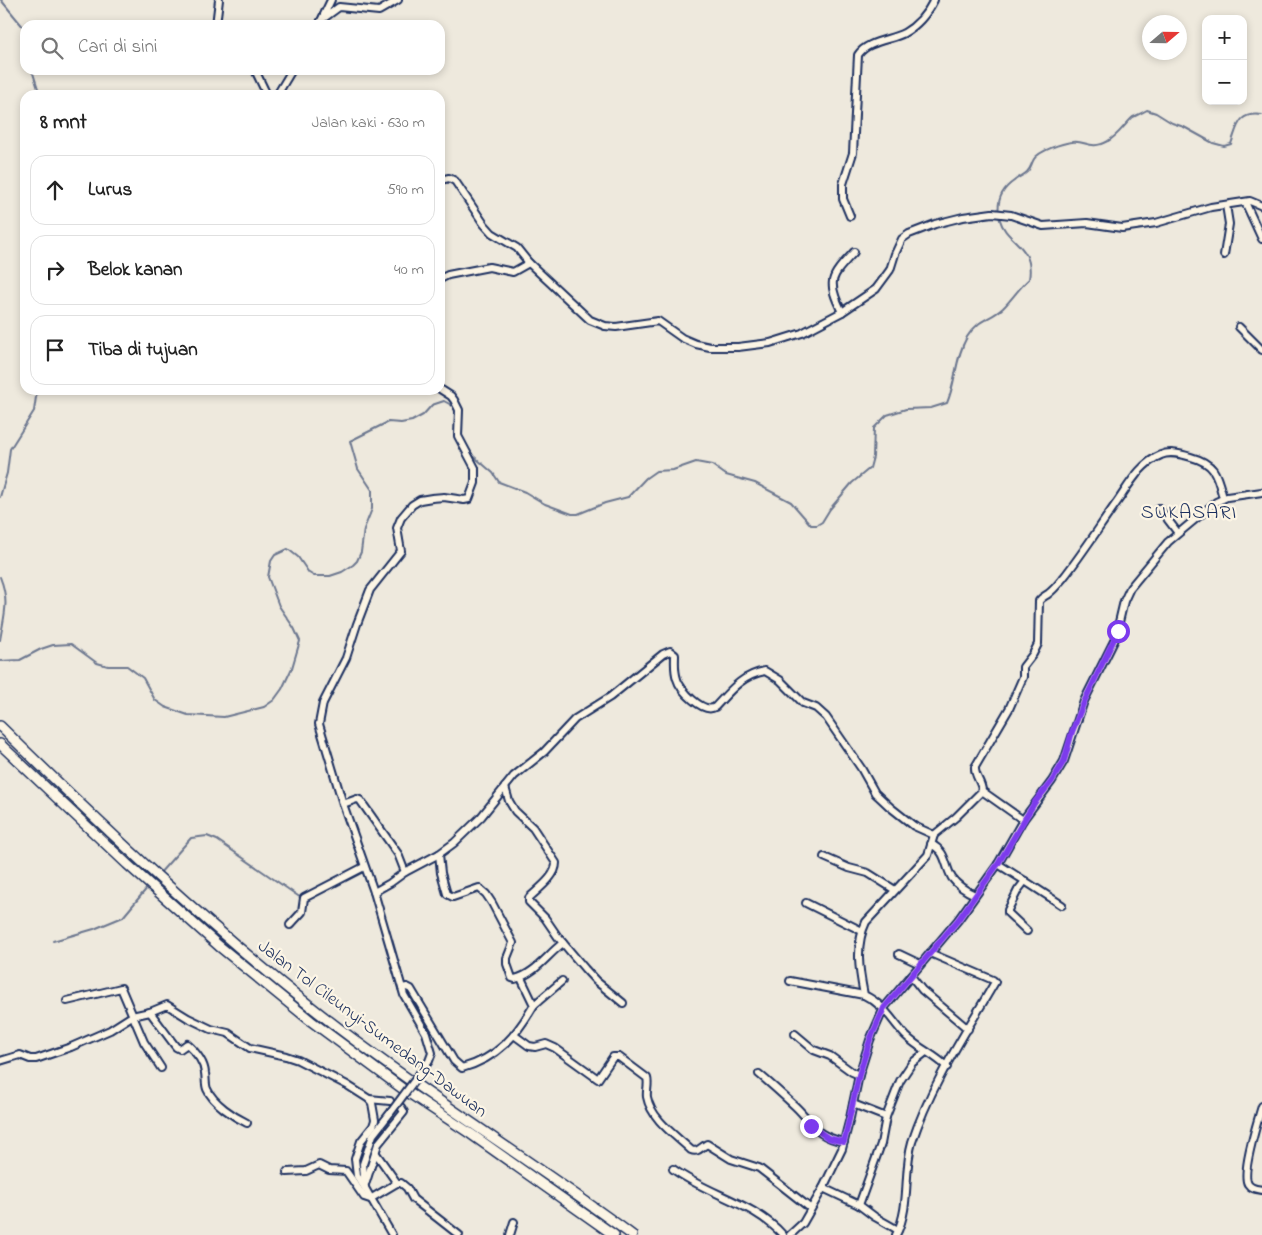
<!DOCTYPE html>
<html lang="id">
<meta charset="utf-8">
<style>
body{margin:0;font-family:"Indie Flower",sans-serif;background:#f6f6f6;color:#222}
.controls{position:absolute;right:15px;top:15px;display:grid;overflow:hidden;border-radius:10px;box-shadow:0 2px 8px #0003}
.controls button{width:45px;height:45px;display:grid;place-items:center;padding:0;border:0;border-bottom:1px solid #e0e0e0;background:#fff;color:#222;font:25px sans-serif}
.compass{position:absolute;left:1142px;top:15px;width:45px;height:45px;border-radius:50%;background:#fff;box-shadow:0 2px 8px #0003;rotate:70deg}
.stop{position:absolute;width:15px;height:15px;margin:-11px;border:4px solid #7c3aed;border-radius:50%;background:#fff}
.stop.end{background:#7c3aed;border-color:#fff;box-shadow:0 1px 5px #0008}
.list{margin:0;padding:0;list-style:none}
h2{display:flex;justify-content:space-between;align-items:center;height:65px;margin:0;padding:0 20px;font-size:21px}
h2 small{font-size:16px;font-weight:400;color:#767676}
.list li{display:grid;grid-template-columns:32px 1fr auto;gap:15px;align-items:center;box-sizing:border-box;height:70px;margin:0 10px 10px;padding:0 10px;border:1px solid #e0e0e0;border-radius:15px}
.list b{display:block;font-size:19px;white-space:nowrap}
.list em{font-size:16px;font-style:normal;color:#767676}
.icon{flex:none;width:28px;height:28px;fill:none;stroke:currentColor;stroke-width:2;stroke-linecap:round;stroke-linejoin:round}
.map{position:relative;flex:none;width:1262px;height:1235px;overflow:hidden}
.search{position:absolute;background:#fff;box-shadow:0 2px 8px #0003;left:20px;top:20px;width:425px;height:55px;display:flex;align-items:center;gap:12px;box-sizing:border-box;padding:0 18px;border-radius:15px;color:#767676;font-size:19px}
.panel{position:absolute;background:#fff;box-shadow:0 2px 8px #0003;left:20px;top:90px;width:425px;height:305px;border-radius:15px}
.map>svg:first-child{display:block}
</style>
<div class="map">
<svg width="1262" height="1235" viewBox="0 0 1262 1235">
<rect width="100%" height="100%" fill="#eee9dd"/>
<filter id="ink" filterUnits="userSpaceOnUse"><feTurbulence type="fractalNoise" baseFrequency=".02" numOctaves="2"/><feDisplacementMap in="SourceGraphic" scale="10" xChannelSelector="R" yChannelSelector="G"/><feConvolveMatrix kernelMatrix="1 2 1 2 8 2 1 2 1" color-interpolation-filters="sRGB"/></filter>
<g filter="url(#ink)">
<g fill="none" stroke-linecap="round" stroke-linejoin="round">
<g stroke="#6c778f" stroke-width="2">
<path d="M1 0 24 28 25 35"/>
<path d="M32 70 40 95"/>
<path d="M470 453 493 473 499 482 525 492 545 504 572 514H578L605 503 628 497 646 478 656 471 673 470 696 462 712 465 726 475 755 483 791 502 811 525H817L822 522 830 509 852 483 870 468 873 457 874 428 887 415 906 409 931 408 947 403C956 382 955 358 967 337 978 319 990 320 1003 308 1012 299 1019 288 1029 279 1035 245 1006 242 1000 220 996 204 999 191 1014 181 1018 177 1023 176 1027 172 1031 168 1031 164 1034 159 1039 151 1062 143 1072 142 1086 140 1090 151 1108 141 1118 136 1125 124 1133 117 1137 115 1142 113 1147 110L1156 113 1172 123 1184 127 1213 143 1224 146 1231 144C1238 125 1238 112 1262 115"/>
<path d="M0 497 7 473 10 449 34 411 37 390"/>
<path d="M0 577C10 602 4 615 0 640"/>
<path d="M0 661 20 660 41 649 53 645 71 644 97 663 108 666H127L143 678 155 700 165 707 188 715 224 717 264 707 274 700 282 689 292 668 300 641 294 628 279 606 268 577 271 561 275 555 288 549 298 557 309 573 314 576H330L342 572 353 565 357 561 361 552 364 529 372 509V490L358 469 350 441 388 422 401 423 412 421 423 415 432 405 444 401 453 406 457 414"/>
<path d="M159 874 191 838 207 836 217 840 301 898"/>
<path d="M53 941 94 929 123 917 148 887"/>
</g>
<defs>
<g id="minor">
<path d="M324 18 339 7 379 11 398 0"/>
<path d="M216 25 219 0"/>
<path d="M319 25 331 0"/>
<path d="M255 70 267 95"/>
<path d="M277 95 292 70"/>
<path d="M440 180 449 178 455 181 484 224 492 233 517 248 529 263 590 320 605 326 616 327 658 321 682 338 696 344 710 347H738L770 343 802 333 842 312 876 289 890 270 895 254 902 239 909 234 935 224 963 217 992 213 1011 215 1043 226 1087 223 1122 228 1156 223 1211 207 1250 201 1262 206"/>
<path d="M1245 202 1262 239"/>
<path d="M850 216 843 199V184L853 153 858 55C867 41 891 40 904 33 918 25 927 14 934 0"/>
<path d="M1224 255 1229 224 1226 205"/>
<path d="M440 279 448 275 489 267 513 272 529 263"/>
<path d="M842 312C826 280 831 277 854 252"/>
<path d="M1239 327 1262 350"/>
<path d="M1159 508 1178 533"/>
<path d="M505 787 509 801 515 811 533 828 556 863C556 877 538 889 529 898V902L545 918 558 937 585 969 596 981 623 1003"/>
<path d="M982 791 1023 820"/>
<path d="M343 804 357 799 360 800 398 854 405 872"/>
<path d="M931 844C947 852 944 864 952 878 958 886 966 891 975 895"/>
<path d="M824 857 849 868 868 873 895 890"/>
<path d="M998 864 1025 881 1018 890 1008 910V913L1027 931"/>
<path d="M1025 881 1062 905"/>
<path d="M374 892 390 883 405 872 439 854"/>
<path d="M806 903 862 931"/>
<path d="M290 925 302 912 304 898 364 867"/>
<path d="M563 943C547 955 535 974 515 979L512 978 507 964V958L513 943 492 903 486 894 479 888 453 897 447 894 441 873 439 854 454 843 481 817 514 776 544 752 575 719 610 697 663 654 670 651 675 655C675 663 674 670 677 679 680 690 703 714 715 707 730 691 742 675 765 671L780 680 803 703 816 708 826 717 861 768 875 793 890 807 914 826 934 835"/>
<path d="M899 954 920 964"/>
<path d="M911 976 922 990 968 1029"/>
<path d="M790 981 864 995"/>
<path d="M402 988 407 987 411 989 454 1061 462 1068C498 1058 516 1036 534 1005L521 978"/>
<path d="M67 1001 121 988 144 1042 161 1068"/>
<path d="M534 1005 562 981"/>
<path d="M150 1012 176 1047 180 1049 187 1044C196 1052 204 1061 205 1073 206 1078 205 1084 207 1089 213 1103 234 1117 247 1123"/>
<path d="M795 1034 814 1050 830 1056 852 1072 859 1075"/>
<path d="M514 1035 529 1046 535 1047 546 1044 555 1048 598 1079 613 1057H619L647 1078C649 1084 646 1091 647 1097 651 1119 675 1135 691 1150 698 1153 701 1147 707 1144L731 1159 759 1168 810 1208"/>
<path d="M0 1061 20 1055 30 1059H36L71 1047 110 1030 132 1016 150 1012 167 1005 188 1018 211 1029 228 1033 250 1048 286 1056 298 1060 347 1085 369 1099 372 1103 375 1120 373 1126 361 1141 355 1159 357 1176 365 1188"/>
<path d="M947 1067C935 1055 918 1048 906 1036 891 1020 885 1005 864 995 859 970 855 945 866 922L928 855 934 835 956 817 982 791C982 782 974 776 975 767L1009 709 1023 677V667L1033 654 1038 644 1039 601C1042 597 1045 596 1048 594 1055 589 1059 583 1064 577 1082 554 1098 529 1115 505 1128 487 1139 464 1161 455 1170 451 1181 454 1191 457 1216 464 1217 475 1223 498"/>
<path d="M420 1073 429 1061 432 1053 426 1033 404 995 374 892 343 804 319 724 323 703 346 658 357 624 370 590 401 551 397 528 401 518 412 505 420 500 432 498 444 497 464 500 469 499 475 483V468L458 436 459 410 454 400 451 396 440 389"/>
<path d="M759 1074C771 1084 783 1095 795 1106 815 1125 813 1135 844 1142"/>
<path d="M369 1099 390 1101"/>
<path d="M853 1104 886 1117"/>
<path d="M1262 1106C1258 1120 1241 1173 1248 1184 1251 1189 1257 1189 1262 1190"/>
<path d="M391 1112 373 1135 363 1164 365 1188 392 1235"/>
<path d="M375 1152 397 1183"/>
<path d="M673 1169C708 1195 753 1202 783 1235"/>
<path d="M287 1172 306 1171 319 1165 329 1170 346 1171 364 1197 370 1199 397 1183H401L407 1188 413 1199 459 1235"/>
<path d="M366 1182 378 1144 404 1112 401 1107"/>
<path d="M823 1188 859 1205 875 1217 898 1230"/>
<path d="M859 1205 881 1144 886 1117 900 1081 912 1063 926 1052"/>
<path d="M510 1235 514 1222"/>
<path d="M790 1235 803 1223 823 1188 842 1149 850 1118 859 1075 870 1040 884 1008 958 920 998 864 1023 820 1052 781 1064 761 1084 701 1115 639 1124 601 1130 588 1168 542 1216 502 1227 497 1262 492"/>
<path d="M896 1235C911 1206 903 1172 912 1142 931 1084 965 1034 995 982L993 980 930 953"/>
</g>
<g id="highway">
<path d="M0 726C102 826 206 925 319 1013 420 1092 529 1159 632 1235"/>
<path d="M0 744 127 864 219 946 311 1021 403 1089 471 1134 614 1235"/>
</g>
</defs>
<use href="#minor" stroke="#1b2f5e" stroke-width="10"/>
<use href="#highway" stroke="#1b2f5e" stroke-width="12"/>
<use href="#minor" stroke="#fcf5e5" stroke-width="6"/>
<use href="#highway" stroke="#fcf5e5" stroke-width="9"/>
<defs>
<path id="minor-bridge" d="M391 1112 420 1073"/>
</defs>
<use href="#minor-bridge" stroke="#1b2f5e" stroke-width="10" stroke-linecap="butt"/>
<use href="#minor-bridge" stroke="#fcf5e5" stroke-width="6"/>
</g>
</g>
<g fill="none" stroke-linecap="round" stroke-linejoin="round" filter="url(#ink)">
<path stroke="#7c3aed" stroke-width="6" d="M811 1126 828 1138 844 1142 859 1075 870 1040 884 1008 958 920 998 864 1035 802 1052 781 1064 761 1072 732 1084 702 1118 631"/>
</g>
<g text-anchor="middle" stroke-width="4.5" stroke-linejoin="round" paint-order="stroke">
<g font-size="18" fill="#1b2f5e" stroke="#fcf5e5">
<text transform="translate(373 1028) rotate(37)" y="6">Jalan Tol Cileunyi–Sumedang–Dawuan</text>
</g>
<g font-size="20" letter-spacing="1" fill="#1b2f5e" stroke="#fcf5e5">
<text x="1189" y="518">SUKASARI</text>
</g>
</g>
</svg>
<div class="controls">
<button>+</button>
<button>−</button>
</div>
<svg class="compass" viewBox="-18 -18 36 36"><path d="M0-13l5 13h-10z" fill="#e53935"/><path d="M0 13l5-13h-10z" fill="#767676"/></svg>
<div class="stop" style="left:1118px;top:631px"></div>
<div class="stop end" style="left:811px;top:1126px"></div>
<div class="search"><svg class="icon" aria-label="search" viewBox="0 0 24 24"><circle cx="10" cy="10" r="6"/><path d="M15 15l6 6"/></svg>Cari di sini</div>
<section class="panel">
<h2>8 mnt<small>Jalan kaki · 630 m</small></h2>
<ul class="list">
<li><svg class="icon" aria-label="ahead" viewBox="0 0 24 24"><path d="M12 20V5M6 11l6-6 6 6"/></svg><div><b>Lurus</b></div><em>590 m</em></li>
<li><svg class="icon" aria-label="right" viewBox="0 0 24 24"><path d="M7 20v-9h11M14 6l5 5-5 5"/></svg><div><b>Belok kanan</b></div><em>40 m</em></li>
<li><svg class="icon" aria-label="arrive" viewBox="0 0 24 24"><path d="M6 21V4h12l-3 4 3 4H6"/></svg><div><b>Tiba di tujuan</b></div></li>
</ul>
</section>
</div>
